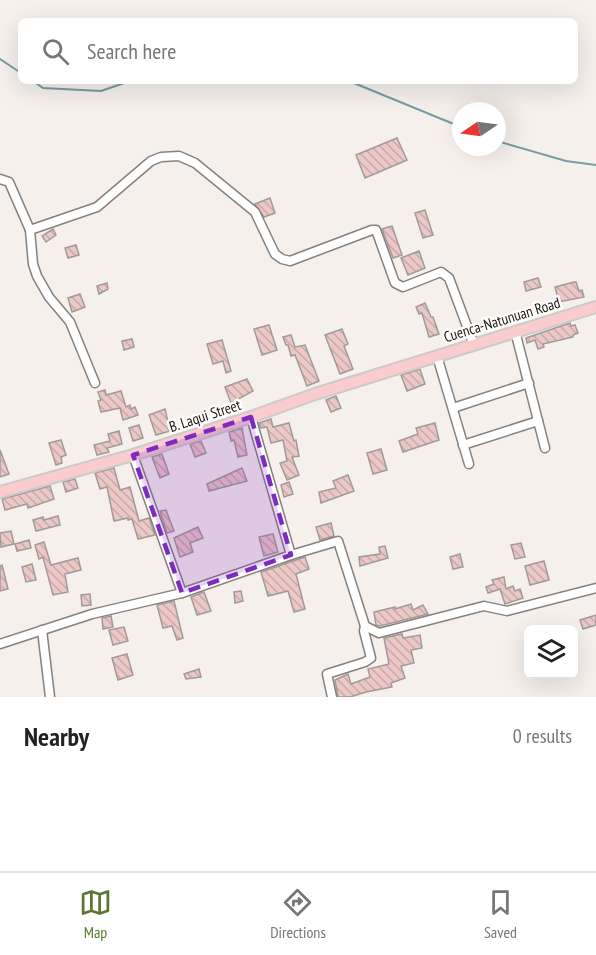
<!DOCTYPE html>
<style>
body{margin:0;font-family:"PT Sans Narrow",sans-serif;background:#f6f6f6;color:#222}
.controls{position:absolute;right:18px;bottom:18px;display:grid;overflow:hidden;border-radius:9px;box-shadow:0 6px 24px #0002}
.controls button{width:54px;height:54px;display:grid;place-items:center;padding:0;border:0;border-bottom:2px solid #e0e0e0;background:#fff;color:#222;font:30px sans-serif}
.compass{position:absolute;left:452px;top:102px;width:54px;height:54px;border-radius:50%;background:#fff;box-shadow:0 6px 24px #0002;rotate:257deg}
.list{margin:0;padding:0;list-style:none}
h2{display:flex;justify-content:space-between;align-items:center;height:78px;margin:0;padding:0 24px;font-size:26px}
h2 small{font-size:20px;font-weight:400;color:#767676}
.icon{flex:none;width:33px;height:33px;fill:none;stroke:currentColor;stroke-width:2;stroke-linecap:round;stroke-linejoin:round}
.map{position:relative;flex:none;width:596px;height:697px;overflow:hidden}
.search{position:absolute;background:#fff;box-shadow:0 6px 24px #0002;left:18px;right:18px;top:18px;height:66px;display:flex;align-items:center;gap:15px;box-sizing:border-box;padding:0 21px;border-radius:9px;color:#767676;font-size:22px}
.sheet{height:174px;background:#fff}
nav{display:flex;justify-content:space-around;align-items:center;box-sizing:border-box;height:84px;border-top:2px solid #e0e0e0;background:#fff;font-size:16px;color:#767676}
nav a{display:grid;justify-items:center;gap:3px}
nav .on{color:#59782e}
.map>svg:first-child{display:block}
</style>
<div class="map">
<svg width="596" height="697" viewBox="0 0 596 697">
<defs>
<pattern id="building-back-hatch" width="6" height="6" patternUnits="userSpaceOnUse" patternTransform="scale(1.5)"><rect width="6" height="6" fill="#ebc7c5"/><path d="M-1 5l2 2M0 0l6 6M5-1l2 2" fill="none" stroke="#c9aaa8"/></pattern>
</defs>
<rect width="100%" height="100%" fill="#f5f0ec"/>
<g fill="none" stroke-linecap="round" stroke-linejoin="round">
<g stroke="#789ba5" stroke-width="2">
<path d="M0 59 21 73"/>
<path d="M33 81 43 88 101 91 130 81"/>
<path d="M349 81 461 127"/>
<path d="M497 141 566 161 596 165"/>
</g>
</g>
<g fill="url(#building-back-hatch)" stroke="#a19a9a" stroke-width="1.5">
<path d="M397 138 407 160 365 178 356 155Z"/>
<path d="M270 198 275 213 264 217 255 204Z"/>
<path d="M425 210 433 235 423 238 415 213Z"/>
<path d="M392 226 402 255 393 258 382 229Z"/>
<path d="M53 229 56 235 46 242 42 236Z"/>
<path d="M76 245 79 255 68 258 65 248Z"/>
<path d="M419 251 425 268 408 275 401 258Z"/>
<path d="M538 278 541 287 526 291 524 282Z"/>
<path d="M574 282H576L579 291 582 290 584 297 559 302 555 287Z"/>
<path d="M107 283 108 289 99 294 97 286Z"/>
<path d="M80 294 85 307 72 312 68 298Z"/>
<path d="M425 303 431 317H433L439 334 429 337 422 313 419 314 416 307Z"/>
<path d="M570 323 571 326 575 325 578 333 573 335V337L543 344 544 347 538 349 535 340 527 343 526 338Z"/>
<path d="M269 325 277 350 262 355 254 329Z"/>
<path d="M342 329 348 344 344 346 353 369 340 374 325 335Z"/>
<path d="M291 335 295 347 305 345 319 381 307 386 295 355 291 356 288 345H286L283 337Z"/>
<path d="M132 339 134 347 124 350 122 341Z"/>
<path d="M222 340 231 371 226 373 223 361 213 364 207 344Z"/>
<path d="M420 369 425 384 407 391 401 375Z"/>
<path d="M247 379 253 391 231 403 225 387Z"/>
<path d="M105 390 106 395 121 391 126 407 130 405 131 409 135 407 138 415 123 420 120 408 101 412 98 401 101 400 98 392Z"/>
<path d="M336 396 341 408 331 412 326 400Z"/>
<path d="M165 409 170 431 156 435 149 415Z"/>
<path d="M271 419 273 427 289 423 294 441 296 440 299 456 292 457 299 475 287 480 280 463 287 461 283 440 271 443 267 427 261 428 259 423Z"/>
<path d="M435 423 439 440 403 452 399 441 418 434 416 428Z"/>
<path d="M139 425 143 438 133 441 129 428Z"/>
<path d="M242 428 247 455 238 457 234 440 231 441 229 432Z"/>
<path d="M119 431 122 444 107 448 109 452 97 455 94 445 110 441 108 434Z"/>
<path d="M61 440 66 455 61 457 62 463 56 465 49 443Z"/>
<path d="M201 441 206 453 195 457 190 444Z"/>
<path d="M381 449 387 470 373 474 367 453Z"/>
<path d="M0 450 9 474 0 477Z"/>
<path d="M162 454 169 474 160 478 152 457Z"/>
<path d="M114 468 120 490 130 487 139 521 149 518 155 535 138 539 132 519 128 520V518L114 521 107 487 100 489 95 473Z"/>
<path d="M242 468 247 481 209 491 207 484Z"/>
<path d="M348 475 354 491 321 503 319 492 336 488 333 481Z"/>
<path d="M75 479 78 488 66 492 63 482Z"/>
<path d="M289 482 293 494 284 497 281 485Z"/>
<path d="M50 486 54 499 28 508 27 504 5 510 2 499Z"/>
<path d="M166 510 174 531 167 533 160 511Z"/>
<path d="M58 516 60 525 36 531 33 520 43 517 44 520Z"/>
<path d="M331 523 334 536 320 540 316 527Z"/>
<path d="M198 527 203 538 190 543 193 552 180 557 174 538Z"/>
<path d="M11 531 14 544 1 547 0 533Z"/>
<path d="M273 534 278 552 264 556 259 537Z"/>
<path d="M29 540 31 548 17 551 15 544Z"/>
<path d="M44 542 51 565 78 558 81 570 65 574 68 592 53 595 43 557 39 559 35 545Z"/>
<path d="M521 543 525 557 515 559 511 545Z"/>
<path d="M385 546 388 558 360 566 359 557 380 554 379 547Z"/>
<path d="M460 554 463 567 453 569 450 557Z"/>
<path d="M305 557 309 569 296 574 305 609 294 612 288 591 268 596 261 572Z"/>
<path d="M544 561 549 580 530 585 525 566Z"/>
<path d="M32 564 36 580 26 582 22 567Z"/>
<path d="M2 565 8 589 0 591V566Z"/>
<path d="M504 577 506 589 513 586 515 591 520 589 523 598 505 604 500 589 488 593 486 587 494 584 492 580Z"/>
<path d="M241 591 243 601 235 603 234 592Z"/>
<path d="M204 592 211 611 197 615 191 597Z"/>
<path d="M90 594 91 605 82 606 81 595Z"/>
<path d="M174 601 183 638 177 640 172 626 163 628 157 605Z"/>
<path d="M411 604 413 610 423 605 428 614 380 626 376 625 374 612 395 607V609Z"/>
<path d="M596 615V625L583 629 580 620Z"/>
<path d="M111 616 113 627 103 629 102 618Z"/>
<path d="M124 627 128 641 113 645 109 630Z"/>
<path d="M402 634 403 638 420 635 422 648 411 650 414 663 401 666 405 678 391 683 392 687 366 692 350 697H338L335 680 348 674 351 684 370 677 368 669 389 664 384 638Z"/>
<path d="M127 654 133 675 118 680 112 658Z"/>
<path d="M199 669 201 677 186 679 184 674Z"/>
</g>
<g fill="none" stroke-linecap="round" stroke-linejoin="round">
<defs>
<g id="minor">
<path d="M0 179 9 182 30 230 97 207 151 161 161 157 179 156 195 163 255 212 275 254 282 259 290 261 372 230H376L395 283 403 287 441 272 449 278 474 345"/>
<path d="M30 230 33 264 37 276 49 297 70 322 95 383"/>
<path d="M515 331 545 448"/>
<path d="M437 356 469 464"/>
<path d="M453 408 529 383"/>
<path d="M251 417 291 555"/>
<path d="M463 445 538 421"/>
<path d="M133 455 182 593"/>
<path d="M42 630 50 697"/>
<path d="M0 644 92 614 182 593 291 555 338 541 365 626 379 633 484 606 507 611 596 588"/>
<path d="M332 697 327 674 365 662 371 658 364 631 365 626"/>
</g>
<path id="major" d="M0 492 133 455 251 417 315 394 596 307"/>
</defs>
<use href="#minor" stroke="#86817e" stroke-width="11"/>
<use href="#major" stroke="#cccbcb" stroke-width="14"/>
<use href="#minor" stroke="#fff" stroke-width="8"/>
<use href="#major" stroke="#fbcccd" stroke-width="10"/>
</g>
<path fill="#7b2cbf" fill-opacity="0.2" stroke="#7b2cbf" stroke-width="4.5" stroke-dasharray="12 8" stroke-linejoin="round" d="M251 417 291 555 182 593 133 455Z"/>
<g text-anchor="middle" stroke-width="5" stroke-linejoin="round" paint-order="stroke">
<g font-size="15" fill="#161413" stroke="#fffefd">
<text transform="translate(502 320) rotate(-17)" y="5">Cuenca-Natunuan Road</text>
<text transform="translate(205 416) rotate(-18)" y="5">B. Laqui Street</text>
</g>
</g>
</svg>
<div class="controls">
<button><svg class="icon" aria-label="layers" viewBox="0 0 24 24"><path d="M12 4l9 5-9 5-9-5zM3 14l9 5 9-5"/></svg></button>
</div>
<svg class="compass" viewBox="-18 -18 36 36"><path d="M0-13l5 13h-10z" fill="#e53935"/><path d="M0 13l5-13h-10z" fill="#767676"/></svg>
<div class="search"><svg class="icon" aria-label="search" viewBox="0 0 24 24"><circle cx="10" cy="10" r="6"/><path d="M15 15l6 6"/></svg>Search here</div>
</div>
<section class="sheet">
<h2>Nearby<small>0 results</small></h2>
<ul class="list">
</ul>
</section>
<nav>
<a class="on"><svg class="icon" aria-label="map" viewBox="0 0 24 24"><path d="M3 6l6-2 6 2 6-2v14l-6 2-6-2-6 2zM9 4v14M15 6v14"/></svg>Map</a>
<a><svg class="icon" aria-label="directions" viewBox="0 0 24 24"><path d="M12 3l9 9-9 9-9-9zM9 14v-3h6M13 9l2 2-2 2"/></svg>Directions</a>
<a><svg class="icon" aria-label="saved" viewBox="0 0 24 24"><path d="M7 4h10v16l-5-4-5 4z"/></svg>Saved</a>
</nav>
